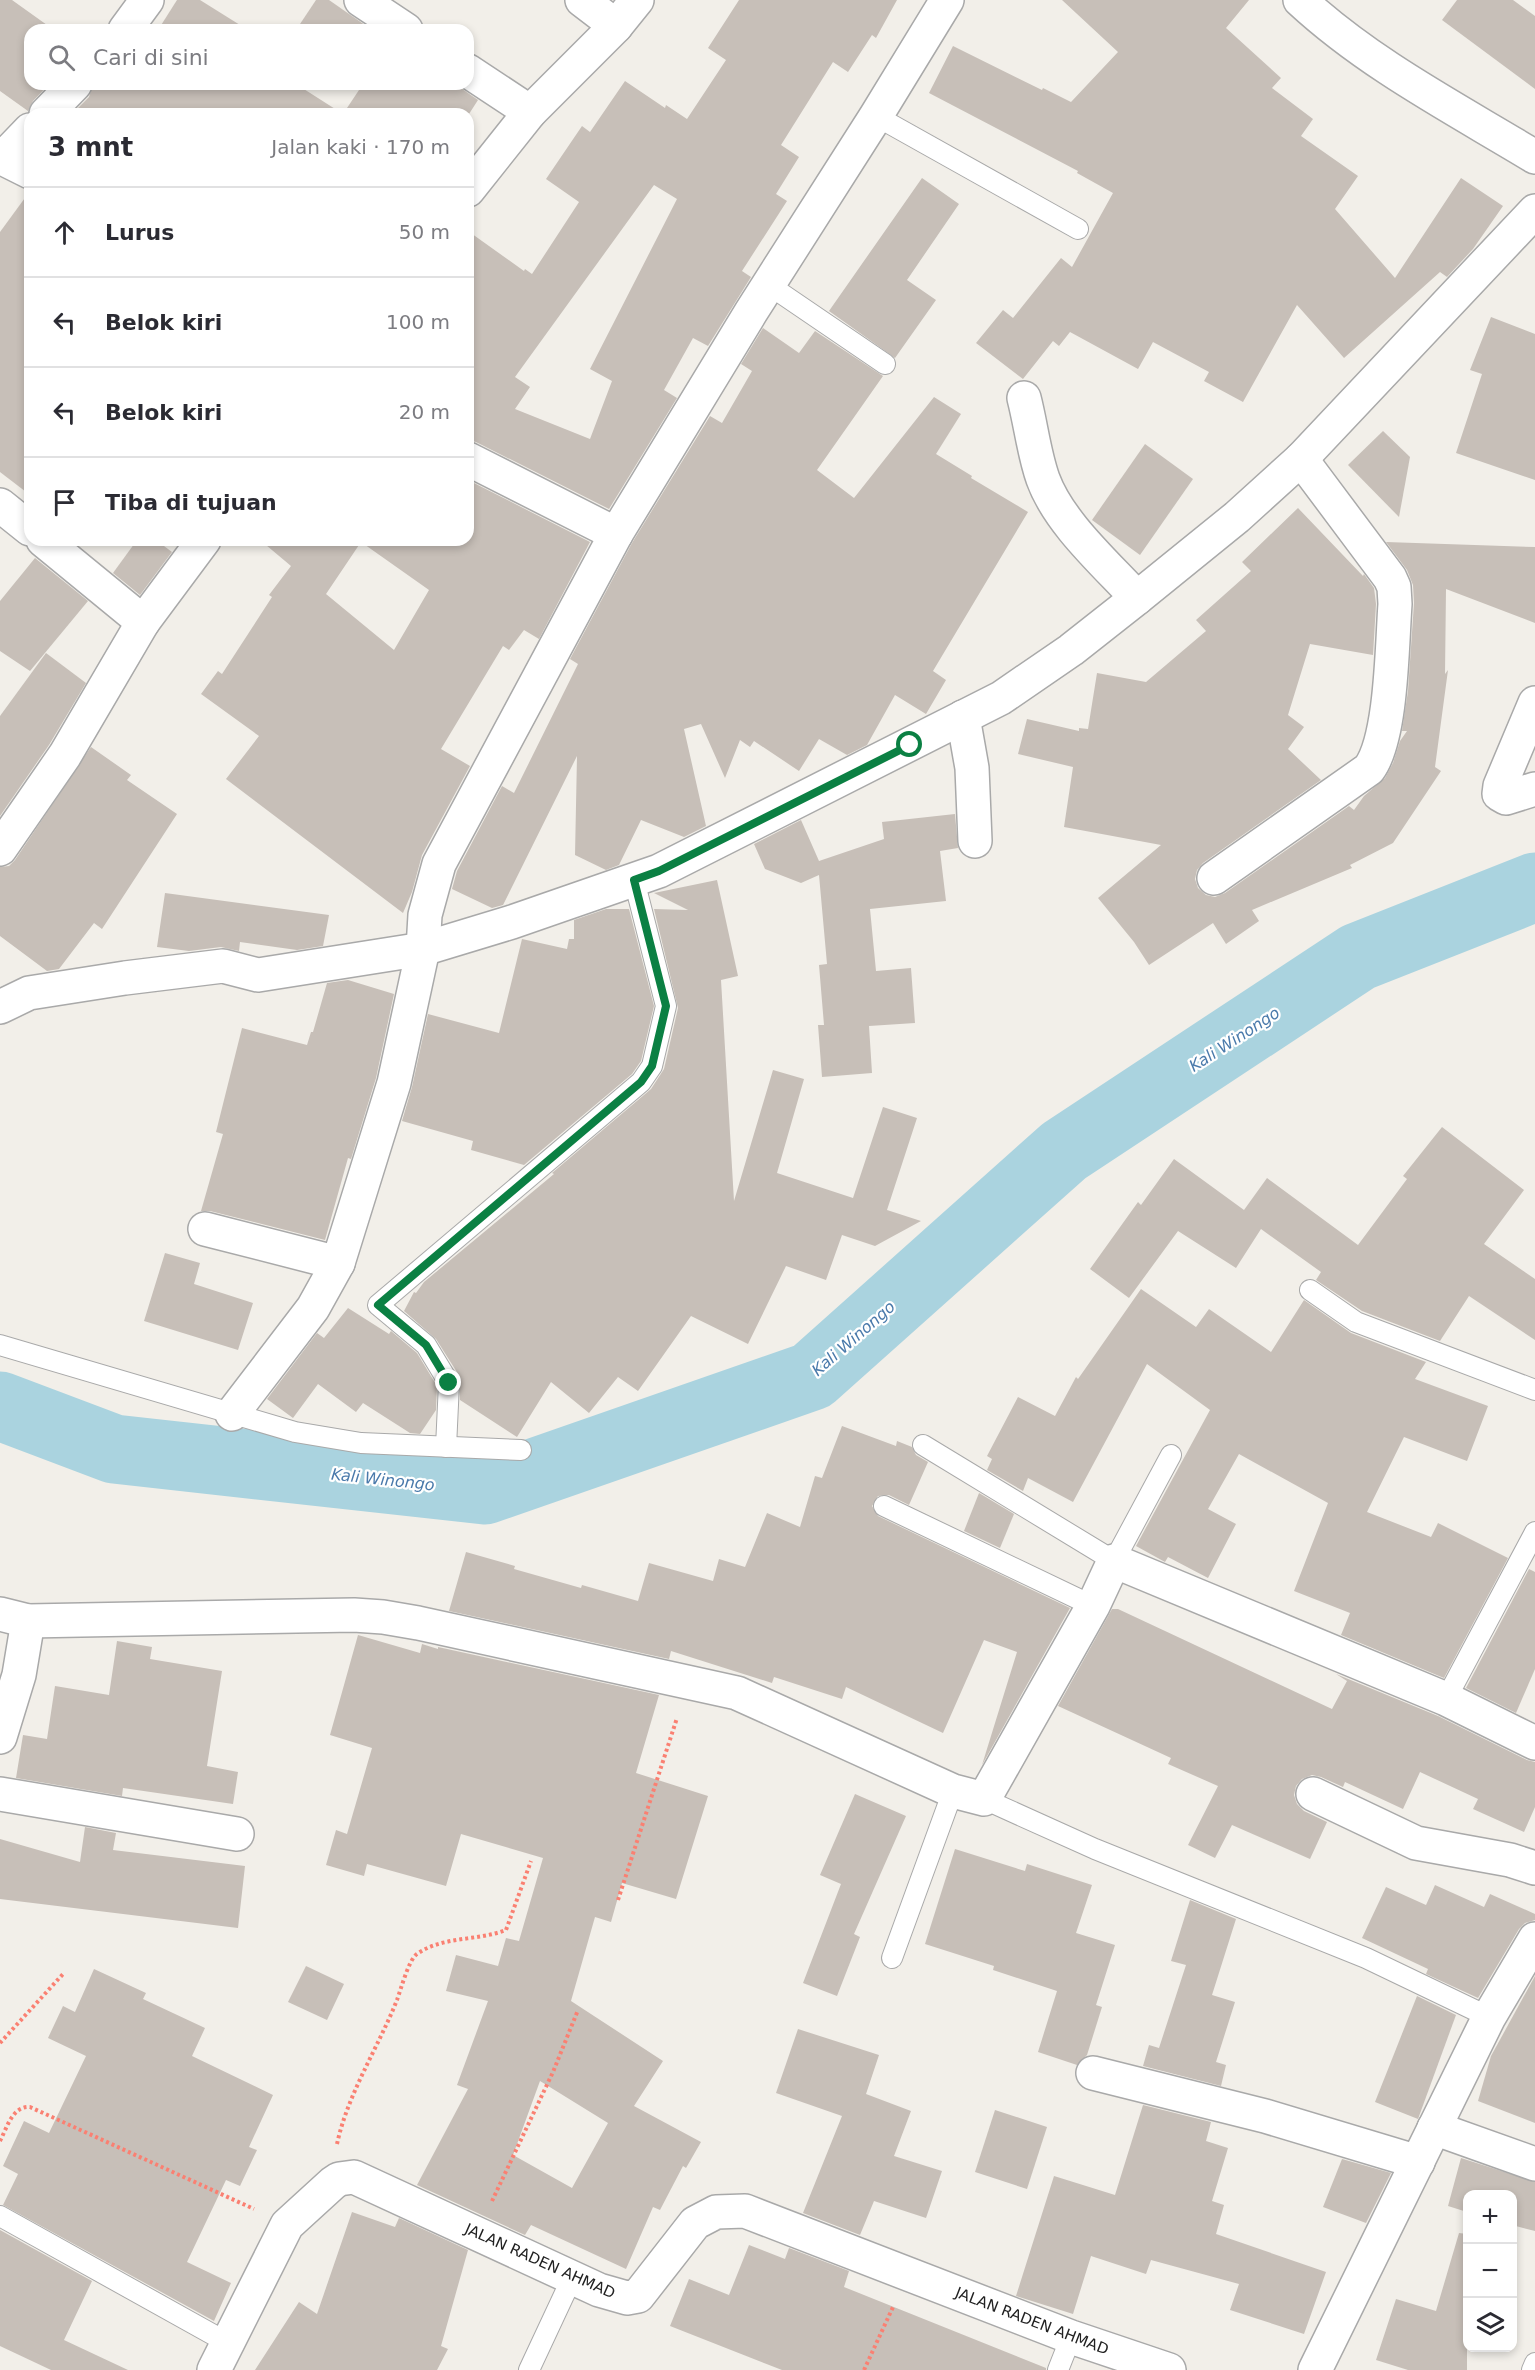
<!DOCTYPE html>
<html lang="id">
<meta charset="utf-8">
<style>
body{margin:0;font-family:"DejaVu Sans",sans-serif;background:#f2f2f3;color:#2b2b33}
.controls{position:absolute;right:18px;bottom:18px;display:grid;overflow:hidden;border-radius:12px;box-shadow:0 3px 9px #0003}
.controls button{width:54px;height:54px;display:grid;place-items:center;padding:0;border:0;border-bottom:2px solid #e1e1e2;background:#fff;color:#2b2b33;font:30px sans-serif}
.stop{position:absolute;width:18px;height:18px;margin:-14px;border:4px solid #0b8043;border-radius:50%;background:#fff}
.stop.end{background:#0b8043;border-color:#fff;box-shadow:0 2px 6px #0008}
.list{margin:0;padding:0;list-style:none}
h2{display:flex;justify-content:space-between;align-items:center;height:78px;margin:0;padding:0 24px;font-size:26px}
h2 small{font-size:20px;font-weight:400;color:#7c7c81}
.list li{display:grid;grid-template-columns:39px 1fr auto;gap:18px;align-items:center;box-sizing:border-box;height:90px;padding:0 24px;border-top:2px solid #e1e1e2}
.list b{display:block;font-size:22px;white-space:nowrap}
.list em{font-size:20px;font-style:normal;color:#7c7c81}
.icon{flex:none;width:33px;height:33px;fill:none;stroke:currentColor;stroke-width:2;stroke-linecap:round;stroke-linejoin:round}
.map{position:relative;flex:none;width:1535px;height:2370px;overflow:hidden}
.search{position:absolute;background:#fff;box-shadow:0 3px 9px #0003;left:24px;top:24px;width:450px;height:66px;display:flex;align-items:center;gap:15px;box-sizing:border-box;padding:0 21px;border-radius:18px;color:#7c7c81;font-size:22px}
.panel{position:absolute;background:#fff;box-shadow:0 3px 9px #0003;left:24px;top:108px;width:450px;height:438px;border-radius:18px}
.map>svg:first-child{display:block}
</style>
<div class="map">
<svg width="1535" height="2370" viewBox="0 0 1535 2370">
<rect width="100%" height="100%" fill="#f2efe9"/>
<g fill="none" stroke-linecap="round" stroke-linejoin="round">
<path stroke="#aad3df" stroke-width="69" d="M0 1406 114 1449 485 1490 812 1376 1064 1151 1358 957 1535 887"/>
</g>
<g fill="#c7bfb8" fill-rule="evenodd">
<path d="M0 0H12L54 30H30V84H49L33 101 28 111 0 91Z"/>
<path d="M177 0H200L248 30H158Z"/>
<path d="M316 0H329L372 30H296Z"/>
<path d="M739 0H897L876 38 872 35 848 72 833 62 781 145 799 157 776 194 787 201 742 271 751 277 708 346 693 338 664 390 677 398 609 509 476 442 468 440V231L524 271 525 269 532 274 579 202 546 179 582 126 590 132 625 81 665 108 666 105 687 119 726 60 708 48ZM654 185 677 199 590 369 612 381 590 439 515 409 530 387 515 377Z"/>
<path d="M1062 0H1249L1226 28 1281 78 1272 88 1313 119 1301 136 1358 176 1335 209 1395 278 1461 178 1503 206 1473 249 1447 277 1440 272 1344 358 1297 305 1243 402 1204 381 1209 372 1153 342 1138 369 1070 332 1059 346 1053 341 1023 379 976 343 1003 310 1013 318 1061 258 1072 267 1113 193 1077 173 1078 171 929 93 953 46 1042 90 1043 88 1071 102 1118 52Z"/>
<path d="M1457 0H1513L1535 16V89L1442 20Z"/>
<path d="M93 84H296L343 114 363 84H455L478 100 469 114H72L89 97Z"/>
<path d="M922 178 959 204 907 280 936 300 895 358 829 311Z"/>
<path d="M30 191V495L0 472V232Z"/>
<path d="M1491 317 1535 334V480L1456 453 1482 374 1470 370Z"/>
<path d="M763 328 799 353 815 331 883 376 817 470 854 498 934 397 961 414 936 454 972 476 971 478 1028 512 933 671 946 680 926 714 895 695 867 745 847 755 819 739 799 771 754 741 750 747 740 740 725 778 701 724 684 729 706 826 684 837 641 820 619 865 606 870 575 855 577 756 503 905 492 908 452 889 457 871 502 786 514 793 578 664 570 659 632 543 710 416 722 423 752 371 741 364Z"/>
<path d="M1383 431 1410 457 1399 517 1348 465Z"/>
<path d="M1145 444 1193 479 1140 555 1092 520Z"/>
<path d="M468 480 590 542 539 639 524 630 509 650 503 646 441 749 470 766 422 855 412 892 403 913 226 779 259 736 201 694 218 671 222 674 272 597 269 595 291 566 260 540H468ZM361 542 429 590 394 650 326 594Z"/>
<path d="M1298 508 1363 576 1364 574 1374 588 1376 604 1373 655 1310 644 1288 715 1304 727 1288 749 1321 780 1203 863 1197 870 1195 879 1198 888 1206 895 1215 897 1225 893 1349 806 1354 810 1364 796 1385 778 1393 763 1400 741 1407 731H1402L1408 691 1414 603 1413 585 1407 570 1386 542 1535 547V623L1446 589 1445 674 1448 670 1435 767 1441 771 1393 843 1350 865 1352 868 1252 910 1259 921 1226 944 1213 923 1149 965 1134 942 1098 898 1161 845 1064 827 1073 767 1018 754 1027 719 1079 731V728L1088 729 1097 673 1146 682 1206 631 1196 620 1251 571 1242 562Z"/>
<path d="M137 540H156L172 552 140 595 113 573Z"/>
<path d="M35 558 88 601 30 671 0 651V601Z"/>
<path d="M46 653 86 683 49 745 0 816V716Z"/>
<path d="M91 747 131 775 127 780 177 814 102 929 94 923 59 969 47 971 0 936V867L9 866 15 860Z"/>
<path d="M955 814 958 848 940 851 946 901 870 909 876 971 911 968 915 1023 869 1026 872 1073 822 1077 818 1025H824L819 965 827 964 819 875 801 883 765 869 754 844 801 820 819 861 884 839 882 822Z"/>
<path d="M717 880 738 976 721 980 734 1201 773 1070 804 1079 777 1173 853 1198 883 1107 917 1118 887 1210 921 1221 875 1246 842 1235 826 1280 786 1266 748 1344 691 1316 638 1391 618 1377 589 1413 551 1382 517 1437 460 1400V1377L436 1339 404 1311 414 1292 416 1293 424 1282 554 1174 552 1173 651 1089 664 1069 678 1008 654 909 688 910 654 893Z"/>
<path d="M165 893 329 915 323 946 297 950 240 942 239 951 221 947 189 951 157 947Z"/>
<path d="M606 909H629L654 1006 641 1061 632 1074 524 1165 471 1150 473 1141 402 1121 412 1087 428 1014 499 1033 522 939 567 949 569 939H574V920Z"/>
<path d="M348 980 394 994 376 1078 351 1159 348 1158 325 1240 210 1211H201L223 1134 216 1132 242 1028 307 1045 311 1032H313L327 983Z"/>
<path d="M1442 1127 1524 1190 1484 1244 1535 1279V1340L1469 1296 1440 1341 1362 1311 1316 1280 1321 1272 1261 1229 1236 1268 1178 1231 1129 1298 1090 1269 1138 1202 1141 1205 1174 1159 1244 1210 1267 1178 1358 1245 1407 1179 1403 1176Z"/>
<path d="M165 1253 200 1263 194 1284 253 1303 238 1350 144 1321Z"/>
<path d="M1141 1289 1196 1327 1209 1309 1271 1352 1304 1300 1351 1333 1426 1362 1415 1379 1488 1406 1467 1461 1404 1437 1367 1512 1431 1537 1438 1523 1508 1558 1444 1678 1341 1635 1350 1613 1294 1591 1328 1503 1239 1454 1208 1509 1236 1524 1208 1578 1168 1557 1165 1562 1136 1546 1210 1410 1147 1364 1073 1502 1028 1478 1023 1491 987 1470 992 1459 987 1456 1018 1397 1055 1416 1076 1377 1078 1379Z"/>
<path d="M348 1308 389 1334 391 1331 417 1353 437 1386 436 1410 420 1434 410 1433 363 1403 356 1412 318 1384 293 1418 267 1399 317 1333 324 1338Z"/>
<path d="M842 1426 896 1446 897 1441 912 1447 916 1455 928 1462 909 1505 889 1495 878 1496 872 1506 878 1516 1070 1608 982 1765 1017 1652 984 1640 943 1733 846 1687 842 1699 774 1677 772 1683 671 1651 669 1659 449 1611 466 1552 515 1566 514 1569 581 1588 582 1585 638 1601 649 1563 713 1581 719 1559 745 1567 767 1513 800 1527 815 1476 822 1478Z"/>
<path d="M979 1493 1014 1514 1000 1548 964 1531Z"/>
<path d="M1529 1569 1535 1572V1669L1516 1713 1466 1688Z"/>
<path d="M1112 1609H1118L1332 1709 1347 1681 1336 1674 1438 1716 1527 1760 1535 1762V1807L1524 1832 1473 1809 1478 1799 1420 1772 1403 1809 1345 1782 1343 1787 1321 1777 1312 1775 1302 1779 1296 1786 1294 1795 1297 1804 1304 1811 1327 1822 1310 1859 1232 1825 1215 1858 1188 1845 1218 1786 1168 1764 1171 1758 1058 1706Z"/>
<path d="M358 1635 420 1653 422 1644 438 1649V1647L659 1695 636 1773 708 1796 676 1899 622 1883 611 1922 595 1917 571 2001 663 2061 634 2106 701 2142 686 2168 683 2166 660 2210 653 2207 626 2269 531 2225 525 2235 417 2185 468 2089 457 2085 488 2001 446 1991 456 1955 498 1966 506 1938 519 1941 543 1858 461 1834 446 1886 367 1864 364 1876 326 1865 336 1830 347 1834 372 1748 330 1735ZM540 2081 608 2123 572 2188 513 2155Z"/>
<path d="M117 1641 152 1647 150 1659 222 1671 207 1766 238 1772 233 1804 123 1788 122 1796 16 1778 23 1735 47 1739 55 1686 109 1695Z"/>
<path d="M855 1794 906 1816 854 1934 860 1937 837 1996 803 1983 841 1884 820 1875Z"/>
<path d="M85 1827 116 1833 113 1850 245 1866 238 1928 0 1899V1839L80 1862Z"/>
<path d="M955 1849 1025 1871 1027 1864 1092 1885 1076 1933 1115 1945 1096 2005 1102 2007 1087 2055 1077 2065 1038 2052 1057 1991 993 1970 994 1966 925 1944Z"/>
<path d="M1435 1885 1484 1907 1490 1894 1535 1914V1920L1525 1923 1519 1929 1478 1998 1426 1974 1428 1969 1362 1938 1386 1887 1426 1905Z"/>
<path d="M1190 1900 1236 1919 1212 1995 1235 2002 1216 2062 1226 2065 1221 2086 1143 2066 1149 2045 1159 2048 1186 1965 1171 1961Z"/>
<path d="M306 1966 344 1984 327 2020 288 2002Z"/>
<path d="M94 1969 146 1993 143 1999 205 2028 192 2056 273 2095 249 2147 257 2150 240 2186 226 2180 187 2262 231 2283 214 2321 3 2205 18 2174 3 2166 24 2121 49 2133 86 2056 48 2038 63 2006 75 2012Z"/>
<path d="M1535 1976V2123L1478 2101 1491 2056Z"/>
<path d="M1417 1996 1456 2015 1418 2119 1375 2102Z"/>
<path d="M798 2029 879 2055 866 2094 911 2111 894 2156 942 2171 926 2218 874 2201 860 2235 803 2213 842 2116 776 2093Z"/>
<path d="M1143 2105 1211 2122 1206 2141 1228 2148 1212 2201 1224 2205 1216 2234 1326 2272 1304 2334 1230 2310 1239 2284 1151 2260 1146 2274 1091 2256 1073 2314 1016 2296 1054 2176 1115 2195Z"/>
<path d="M995 2110 1047 2127 1027 2189 975 2172Z"/>
<path d="M1461 2158 1535 2182V2231L1512 2225V2194H1467V2212L1448 2206Z"/>
<path d="M1342 2159 1391 2173 1366 2223 1323 2207Z"/>
<path d="M352 2212 395 2227 399 2218 468 2250 441 2346 448 2349 437 2370H255L299 2302 317 2314Z"/>
<path d="M0 2230 92 2281 64 2340 128 2370H51L0 2346Z"/>
<path d="M1459 2233 1467 2234V2370H1408L1376 2360 1396 2299 1436 2311Z"/>
<path d="M749 2245 785 2259 789 2248 849 2271 844 2287 1046 2368V2370H782L670 2326 689 2279 729 2295Z"/>
</g>
<g fill="none" stroke-linecap="round" stroke-linejoin="round">
<defs>
<g id="lane">
<path d="M876 116 1078 229"/>
<path d="M769 285 885 364"/>
<path d="M1310 1290 1356 1322 1535 1390"/>
<path d="M0 1345 295 1432 361 1443 521 1450"/>
<path d="M923 1445 1114 1561 1171 1455"/>
<path d="M446 1447 449 1383 426 1345 378 1305 641 1082 652 1066 666 1006 634 880"/>
<path d="M884 1506 1093 1606"/>
<path d="M1446 1699 1535 1532"/>
<path d="M984 1799 1095 1849 1366 1958 1489 2017"/>
<path d="M892 1958 953 1791"/>
<path d="M0 2216 228 2343"/>
<path d="M529 2370 572 2278"/>
<path d="M1058 2370 1071 2337"/>
<path d="M1532 2370 1535 2363"/>
</g>
<g id="street">
<path d="M361 0 406 30"/>
<path d="M1300 0C1369 64 1456 109 1535 157"/>
<path d="M616 26 637 0"/>
<path d="M125 30 147 0"/>
<path d="M468 71 530 112"/>
<path d="M46 114 75 84"/>
<path d="M0 157 30 172"/>
<path d="M3 158 30 130"/>
<path d="M468 190 530 112 616 26 582 0"/>
<path d="M1024 398C1031 425 1034 454 1043 479 1059 523 1106 564 1137 598"/>
<path d="M468 459 616 534"/>
<path d="M0 505 30 529"/>
<path d="M43 540 143 622"/>
<path d="M1535 703 1500 786 1499 794 1506 798 1535 789"/>
<path d="M963 717 972 768 975 841"/>
<path d="M0 849 65 755 143 622 204 540"/>
<path d="M1214 878 1369 769C1392 738 1392 644 1395 604L1394 587 1390 578 1301 459"/>
<path d="M0 1007 29 993 125 978 223 966 258 975 423 949 512 922 659 871 1001 698 1071 650 1137 598 1237 517 1301 459 1535 211"/>
<path d="M205 1229 338 1263"/>
<path d="M232 1414 313 1308 338 1263 394 1083 423 949 425 915 439 864 616 534 751 312 876 116 947 0"/>
<path d="M0 1614 28 1621 354 1615 383 1617 418 1623 737 1693 953 1791 984 1799 1093 1606 1114 1561 1446 1699 1535 1743"/>
<path d="M0 1737 19 1675 28 1621"/>
<path d="M0 1794 237 1834"/>
<path d="M1313 1794 1416 1843 1510 1860 1535 1868"/>
<path d="M1093 2073 1265 2116 1418 2162"/>
<path d="M1434 2128 1535 2164"/>
<path d="M214 2370 287 2225 333 2183 339 2179 354 2177 599 2290 627 2298 638 2296 695 2223 716 2212 745 2211 1071 2337 1169 2370"/>
<path d="M1315 2370 1489 2017 1535 1939"/>
</g>
</defs>
<use href="#lane" stroke="#a9a9a9" stroke-width="22"/>
<use href="#street" stroke="#a9a9a9" stroke-width="36"/>
<g stroke="#fa8072" stroke-width="4" stroke-dasharray="3 3" stroke-linecap="butt">
<path d="M618 1900 677 1718"/>
<path d="M0 2043 63 1974"/>
<path d="M0 2141C7 2128 12 2106 30 2107L254 2209"/>
<path d="M337 2144C348 2093 378 2048 397 2000 401 1989 409 1959 417 1954 442 1936 478 1941 506 1930L531 1861"/>
<path d="M492 2201 553 2072 578 2010"/>
<path d="M864 2370 893 2307"/>
</g>
<use href="#lane" stroke="#fff" stroke-width="20"/>
<use href="#street" stroke="#fff" stroke-width="33"/>
</g>
<g fill="none" stroke-linecap="round" stroke-linejoin="round">
<path stroke="#0b8043" stroke-width="8" d="M449 1383 426 1345 378 1305 641 1082 652 1066 666 1006 634 880 659 871 910 745"/>
</g>
<g text-anchor="middle" stroke-width="4.5" stroke-linejoin="round" paint-order="stroke">
<g font-size="15" fill="#222" stroke="#fff">
<text transform="translate(540 2261) rotate(24)" y="5">JALAN RADEN AHMAD</text>
<text transform="translate(1032 2321) rotate(21)" y="5">JALAN RADEN AHMAD</text>
</g>
<g font-size="16" font-style="italic" fill="#4a7aab" stroke="#fff">
<text transform="translate(1234 1039) rotate(-33)" y="6">Kali Winongo</text>
<text transform="translate(853 1338) rotate(-41)" y="6">Kali Winongo</text>
<text transform="translate(383 1479) rotate(6)" y="6">Kali Winongo</text>
</g>
</g>
</svg>
<div class="controls">
<button>+</button>
<button>−</button>
<button><svg class="icon" aria-label="layers" viewBox="0 0 24 24"><path d="M12 4l9 5-9 5-9-5zM3 14l9 5 9-5"/></svg></button>
</div>
<div class="stop" style="left:910px;top:745px"></div>
<div class="stop end" style="left:449px;top:1383px"></div>
<div class="search"><svg class="icon" aria-label="search" viewBox="0 0 24 24"><circle cx="10" cy="10" r="6"/><path d="M15 15l6 6"/></svg>Cari di sini</div>
<section class="panel">
<h2>3 mnt<small>Jalan kaki · 170 m</small></h2>
<ul class="list">
<li><svg class="icon" aria-label="ahead" viewBox="0 0 24 24"><path d="M12 20V5M6 11l6-6 6 6"/></svg><div><b>Lurus</b></div><em>50 m</em></li>
<li><svg class="icon" aria-label="left" viewBox="0 0 24 24"><path d="M17 20v-9H6M10 6l-5 5 5 5"/></svg><div><b>Belok kiri</b></div><em>100 m</em></li>
<li><svg class="icon" aria-label="left" viewBox="0 0 24 24"><path d="M17 20v-9H6M10 6l-5 5 5 5"/></svg><div><b>Belok kiri</b></div><em>20 m</em></li>
<li><svg class="icon" aria-label="arrive" viewBox="0 0 24 24"><path d="M6 21V4h12l-3 4 3 4H6"/></svg><div><b>Tiba di tujuan</b></div></li>
</ul>
</section>
</div>
